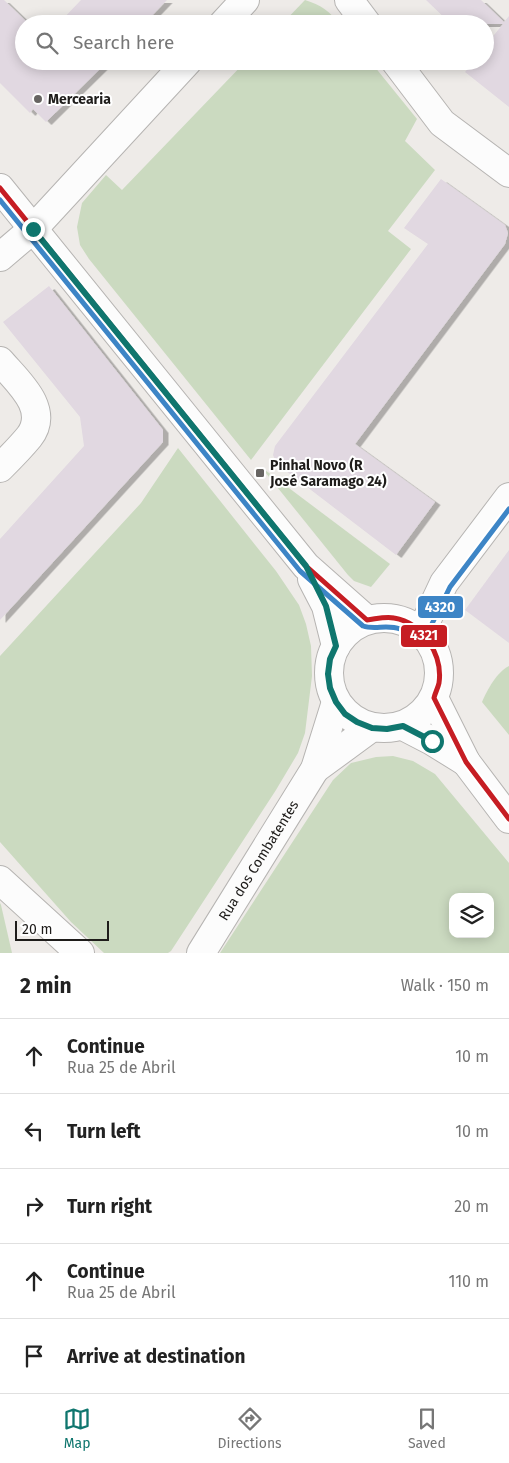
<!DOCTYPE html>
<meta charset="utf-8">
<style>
body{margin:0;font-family:"Fira Sans",sans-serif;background:#f6f6f6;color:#222}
.controls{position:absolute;right:15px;bottom:15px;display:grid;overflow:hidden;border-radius:10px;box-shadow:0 2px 12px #0003}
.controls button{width:45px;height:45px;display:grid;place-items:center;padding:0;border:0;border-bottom:1px solid #e0e0e0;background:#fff;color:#222;font:25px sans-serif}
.scale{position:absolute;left:15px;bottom:12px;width:94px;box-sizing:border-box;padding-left:5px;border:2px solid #1e1c1a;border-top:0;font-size:14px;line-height:18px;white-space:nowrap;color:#1e1c1a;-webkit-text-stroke:4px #fff;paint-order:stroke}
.stop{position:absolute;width:15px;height:15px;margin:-11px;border:4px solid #0f766e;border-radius:50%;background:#fff}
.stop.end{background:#0f766e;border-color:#fff;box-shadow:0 1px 5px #0008}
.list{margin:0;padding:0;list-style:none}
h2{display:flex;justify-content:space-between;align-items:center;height:65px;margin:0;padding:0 20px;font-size:21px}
h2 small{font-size:16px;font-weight:400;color:#767676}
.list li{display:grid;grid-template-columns:32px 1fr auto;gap:15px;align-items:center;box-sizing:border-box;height:75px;padding:0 20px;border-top:1px solid #e0e0e0}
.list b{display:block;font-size:19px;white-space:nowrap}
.list p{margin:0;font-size:16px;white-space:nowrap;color:#767676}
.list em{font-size:16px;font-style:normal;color:#767676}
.icon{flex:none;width:28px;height:28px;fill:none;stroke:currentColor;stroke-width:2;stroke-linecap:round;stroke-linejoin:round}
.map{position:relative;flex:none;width:509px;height:953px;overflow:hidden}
.search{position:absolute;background:#fff;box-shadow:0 2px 12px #0003;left:15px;right:15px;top:15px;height:55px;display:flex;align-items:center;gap:12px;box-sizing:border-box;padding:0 18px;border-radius:28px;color:#767676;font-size:19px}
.sheet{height:440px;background:#fff}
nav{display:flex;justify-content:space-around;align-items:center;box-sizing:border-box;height:70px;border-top:1px solid #e0e0e0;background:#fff;font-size:14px;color:#767676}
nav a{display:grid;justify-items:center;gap:2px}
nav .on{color:#0f766e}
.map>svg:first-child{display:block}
</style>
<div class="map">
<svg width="509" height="953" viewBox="0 0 509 953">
<defs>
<filter id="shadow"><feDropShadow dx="5.5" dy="3" stdDeviation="0" flood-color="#0004"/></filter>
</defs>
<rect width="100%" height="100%" fill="#eeebe8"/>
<g fill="#cbdac0" fill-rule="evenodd">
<path d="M305 0C321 5 329 11 340 24H282Z"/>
<path d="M246 61H370L417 119 405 141 435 170 388 231 411 249 251 460 89 259 80 245 77 227 82 203 106 175 122 190Z"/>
<path d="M178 448 276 571 299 605 306 624 311 646 312 676 305 733 298 753 276 790 171 951 168 953H104L71 922 0 842V656L141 503Z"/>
<path d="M261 467 390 564 371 587 354 581 348 575Z"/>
<path d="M509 666V735L482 702C487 690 497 672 509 666Z"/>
<path d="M393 756 413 761 435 774 509 863V953H220L333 780 351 763 376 757ZM453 897H490V934H453Z"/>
<path d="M0 903 1 905 12 953H0Z"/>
</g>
<g fill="#e1d8e1" filter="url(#shadow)">
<path d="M0 0H4L29 24H24V61H114L109 67 105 64 46 122 33 109 30 113 0 83Z"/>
<path d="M81 0H167L144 24H58Z"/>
<path d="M426 0H481L504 22 509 16V107L465 72 474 61H485V46L503 24H451Z"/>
<path d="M441 179 505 225 508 233 505 244 355 444 435 502 396 555 277 464 273 455 275 446 428 244 404 228Z"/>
<path d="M49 286 163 430V442L0 620V539L84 446 80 417 3 322Z"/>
<path d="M509 550V643L465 610Z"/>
</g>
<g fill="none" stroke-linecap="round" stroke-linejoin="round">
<defs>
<g id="minor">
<path d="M349 0 367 24"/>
<path d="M223 24 245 0"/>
<path d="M395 61 442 123 509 173"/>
<path d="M0 188 306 566 367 620"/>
<path d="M0 257 33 229 188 61"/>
<path d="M0 361C17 381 51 409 29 437 20 448 10 458 0 468"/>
<path d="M312 579 326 606 336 646"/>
<circle cx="384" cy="673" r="55"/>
<path d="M421 632 444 583 509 497"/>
<path d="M434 698 466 762 509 819"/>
<path d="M403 726 432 741 466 762"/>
<path d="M315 769 371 728"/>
<path d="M0 880 80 953"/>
<path id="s1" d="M201 953 315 769 336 702"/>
</g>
</defs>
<use href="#minor" stroke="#b6b4b2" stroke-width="30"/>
<use href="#minor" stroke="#fcfcfc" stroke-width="28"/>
<defs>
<path id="bus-1" d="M0 188 306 566 367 620C376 619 386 616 394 618 423 623 443 655 439 683 438 688 435 693 434 698L466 762 509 819"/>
<path id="bus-2" d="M0 200 300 571 363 626C375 630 387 624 400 629 408 632 416 641 425 638L450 587 509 509"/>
</defs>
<use href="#bus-1" stroke="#fff" stroke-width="9"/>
<use href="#bus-2" stroke="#fff" stroke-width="9"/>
<use href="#bus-1" stroke="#c61d23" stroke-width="5"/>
<use href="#bus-2" stroke="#3d85c6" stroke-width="5"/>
</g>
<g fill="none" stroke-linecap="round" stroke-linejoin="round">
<path stroke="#0f766e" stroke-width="6" d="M33 229 306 566 326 606 336 646 330 659 328 674 330 688 336 702 345 714 357 722 372 728 387 729 403 726 432 741"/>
</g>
<g fill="#676462" stroke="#fff" stroke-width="2">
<circle cx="38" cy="99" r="5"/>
<rect x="255" y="468" width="10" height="10" rx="2.5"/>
</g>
<g text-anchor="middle" stroke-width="4" stroke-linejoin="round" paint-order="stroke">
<g font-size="14" font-weight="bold" fill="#1e1c1a" stroke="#fff" text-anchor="start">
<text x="48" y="104">Mercearia</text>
<text x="270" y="470">Pinhal Novo (R<tspan x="270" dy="16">José Saramago 24)</tspan></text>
</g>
<g font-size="14" fill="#1e1c1a" stroke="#fff">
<text dy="5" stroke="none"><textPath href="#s1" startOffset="109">Rua dos Combatentes</textPath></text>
</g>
</g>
<g stroke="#fff" stroke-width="2">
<rect x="417" y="595" width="47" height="24" rx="5" fill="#3d85c6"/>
<rect x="400" y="624" width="48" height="24" rx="5" fill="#c61d23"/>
</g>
<g font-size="14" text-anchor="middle" font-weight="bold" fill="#fff">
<text x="440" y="612">4320</text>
<text x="424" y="640">4321</text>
</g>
</svg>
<div class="controls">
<button><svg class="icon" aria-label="layers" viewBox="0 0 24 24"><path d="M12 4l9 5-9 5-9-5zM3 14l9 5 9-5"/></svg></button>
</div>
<div class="scale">20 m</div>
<div class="stop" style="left:432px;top:741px"></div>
<div class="stop end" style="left:33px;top:229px"></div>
<div class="search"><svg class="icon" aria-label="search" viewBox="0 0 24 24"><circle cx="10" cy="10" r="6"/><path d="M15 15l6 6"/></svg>Search here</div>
</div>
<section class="sheet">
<h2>2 min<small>Walk · 150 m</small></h2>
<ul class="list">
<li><svg class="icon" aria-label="ahead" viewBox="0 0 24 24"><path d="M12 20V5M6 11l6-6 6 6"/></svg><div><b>Continue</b><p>Rua 25 de Abril</p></div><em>10 m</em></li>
<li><svg class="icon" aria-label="left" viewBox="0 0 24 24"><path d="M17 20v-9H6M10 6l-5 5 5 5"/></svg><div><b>Turn left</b></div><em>10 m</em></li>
<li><svg class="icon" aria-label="right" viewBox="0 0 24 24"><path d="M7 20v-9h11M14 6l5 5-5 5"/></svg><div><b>Turn right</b></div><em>20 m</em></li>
<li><svg class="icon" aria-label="ahead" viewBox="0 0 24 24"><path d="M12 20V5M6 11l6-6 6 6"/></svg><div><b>Continue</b><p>Rua 25 de Abril</p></div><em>110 m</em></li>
<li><svg class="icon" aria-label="arrive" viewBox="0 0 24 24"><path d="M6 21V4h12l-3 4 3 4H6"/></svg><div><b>Arrive at destination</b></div></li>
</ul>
</section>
<nav>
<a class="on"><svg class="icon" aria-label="map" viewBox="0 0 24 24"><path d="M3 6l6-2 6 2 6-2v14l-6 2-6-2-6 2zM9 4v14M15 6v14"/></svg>Map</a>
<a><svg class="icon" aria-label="directions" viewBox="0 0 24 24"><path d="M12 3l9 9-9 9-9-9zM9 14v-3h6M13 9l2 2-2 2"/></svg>Directions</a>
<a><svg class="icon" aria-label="saved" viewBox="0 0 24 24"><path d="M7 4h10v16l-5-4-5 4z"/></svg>Saved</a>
</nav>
